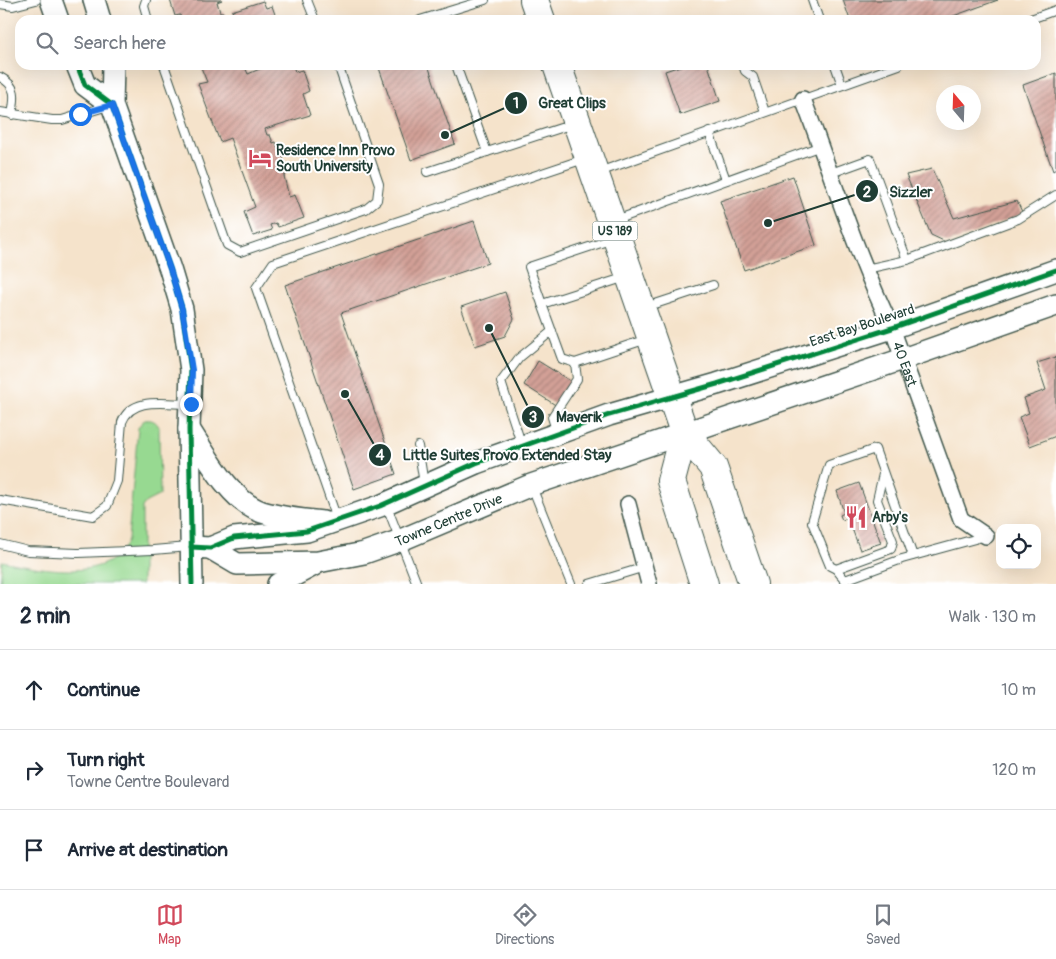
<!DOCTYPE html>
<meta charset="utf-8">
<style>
body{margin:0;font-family:Pangolin,sans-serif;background:#f2f2f3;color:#1f2937}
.controls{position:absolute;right:15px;bottom:15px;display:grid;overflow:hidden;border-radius:10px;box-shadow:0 5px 20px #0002}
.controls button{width:45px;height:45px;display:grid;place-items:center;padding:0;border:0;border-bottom:1px solid #e0e1e3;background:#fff;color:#1f2937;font:25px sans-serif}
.compass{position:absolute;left:936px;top:85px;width:45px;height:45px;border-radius:50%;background:#fff;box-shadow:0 5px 20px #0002;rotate:341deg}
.stop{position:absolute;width:15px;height:15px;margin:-11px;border:4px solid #1a73e8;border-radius:50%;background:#fff}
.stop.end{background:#1a73e8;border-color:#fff;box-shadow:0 1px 5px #0008}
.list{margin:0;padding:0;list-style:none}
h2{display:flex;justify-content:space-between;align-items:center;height:65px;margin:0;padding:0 20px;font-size:21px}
h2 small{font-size:16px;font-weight:400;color:#747a83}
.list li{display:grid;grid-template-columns:32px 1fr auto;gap:15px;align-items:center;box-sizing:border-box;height:80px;padding:0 20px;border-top:1px solid #e0e1e3}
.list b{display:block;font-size:19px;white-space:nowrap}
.list p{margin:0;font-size:16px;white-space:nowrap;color:#747a83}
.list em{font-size:16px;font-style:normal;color:#747a83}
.icon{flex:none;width:28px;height:28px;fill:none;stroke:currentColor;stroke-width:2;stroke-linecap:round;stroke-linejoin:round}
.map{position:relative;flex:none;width:1056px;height:584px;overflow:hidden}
.search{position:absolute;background:#fff;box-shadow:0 5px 20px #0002;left:15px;right:15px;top:15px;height:55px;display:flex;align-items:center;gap:12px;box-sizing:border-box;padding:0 18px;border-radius:15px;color:#747a83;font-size:19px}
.sheet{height:305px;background:#fff}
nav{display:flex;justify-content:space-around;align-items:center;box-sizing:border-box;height:70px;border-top:1px solid #e0e1e3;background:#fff;font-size:14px;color:#747a83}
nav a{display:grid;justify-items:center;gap:2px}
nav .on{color:#d1495b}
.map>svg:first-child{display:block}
</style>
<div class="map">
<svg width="1056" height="584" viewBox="0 0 1056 584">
<defs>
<pattern id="building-hatch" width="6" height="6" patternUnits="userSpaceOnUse" patternTransform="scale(1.25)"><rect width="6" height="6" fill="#d3a097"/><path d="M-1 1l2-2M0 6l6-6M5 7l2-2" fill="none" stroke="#ab847c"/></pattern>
</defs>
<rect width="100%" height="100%" fill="#fff"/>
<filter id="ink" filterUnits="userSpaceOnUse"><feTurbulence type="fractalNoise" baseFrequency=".02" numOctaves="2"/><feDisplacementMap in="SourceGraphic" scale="10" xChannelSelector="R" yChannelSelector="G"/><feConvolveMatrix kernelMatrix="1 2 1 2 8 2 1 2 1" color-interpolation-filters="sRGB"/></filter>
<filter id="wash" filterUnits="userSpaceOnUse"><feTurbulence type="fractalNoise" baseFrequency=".0096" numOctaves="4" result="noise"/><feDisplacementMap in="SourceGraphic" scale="20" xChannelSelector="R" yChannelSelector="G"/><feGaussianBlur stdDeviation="1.12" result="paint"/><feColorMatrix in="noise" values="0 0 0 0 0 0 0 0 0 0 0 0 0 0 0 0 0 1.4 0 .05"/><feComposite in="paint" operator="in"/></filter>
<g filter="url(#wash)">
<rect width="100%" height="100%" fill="#f5e3cb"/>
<path fill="#97d991" stroke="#5b8b62" d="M145 420C152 419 156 421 159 427L160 495 146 502 142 507V584H0L2 561C42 569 111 584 128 539L138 428 142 422Z"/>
<g id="blocks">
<g fill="url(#building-hatch)">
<path d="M170 0H222L217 2 220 12H223L226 20H183L181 19 180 15 175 16Z"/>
<path d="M843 0H998L942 20H850Z"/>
<path d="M263 1 266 8 272 6 277 20H228L235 17 232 11Z"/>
<path d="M200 65H244L248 74 269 65H293L295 72 302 70 309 91 303 94 310 115 265 129 267 135H270L273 143 276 142 278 149 279 148 287 168 285 169 286 175 284 176 289 197 295 195 304 218 278 227 276 223 270 225 272 230 253 236 244 212 255 207 230 138 220 142 198 84 207 82Z"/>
<path d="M378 65H428L455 144 411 160Z"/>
<path d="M683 65H708L720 101 680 115 665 71Z"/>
<path d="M1056 73V169L1053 171 1023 85Z"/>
<path d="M932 169 954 218 1017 201 1023 214 948 243 931 235 906 175Z"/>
<path d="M793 176 816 245 744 270 720 201Z"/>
<path d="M474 221 488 263 341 313 396 474 354 489 285 285Z"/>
<path d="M505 292 514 319 505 336 475 346 461 307Z"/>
<path d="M1056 357V436L1030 446 1019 417 1029 413 1024 398 1046 390 1037 363Z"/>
<path d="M538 361 572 382 557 406 524 385Z"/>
<path d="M859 483 881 543 860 550 848 518 842 520 840 515 844 513 837 491Z"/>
</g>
</g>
</g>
<g filter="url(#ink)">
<use href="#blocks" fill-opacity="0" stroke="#3f564b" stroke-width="1"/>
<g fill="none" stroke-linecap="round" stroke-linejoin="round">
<defs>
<g id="lane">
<path d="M146 0 144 6 148 20"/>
<path d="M307 0 315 20"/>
<path d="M812 0 819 20"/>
<path d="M0 4 13 6 36 0"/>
<path d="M420 20 485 0"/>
<path d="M1028 20 1056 10"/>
<path d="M164 65 227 245 240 252 366 209 377 200 379 184 338 65"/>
<path d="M456 65 487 152 573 124"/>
<path d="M743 65 745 71 753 77 765 112"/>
<path d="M835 65 842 85"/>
<path d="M0 77C18 86 15 98 12 115"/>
<path d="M0 112 52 120H62L108 106"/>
<path d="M709 132 726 180"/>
<path d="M427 172 487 152"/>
<path d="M599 172 899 65"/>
<path d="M831 173 870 159 907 260 1018 219 1056 195"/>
<path d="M616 220 821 146"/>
<path d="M613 239 529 267 542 304 626 277"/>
<path d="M866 269 907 260"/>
<path d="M542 304 562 359 575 363 647 339"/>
<path d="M646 307 713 285"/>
<path d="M557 433 552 417 577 379 575 363"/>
<path d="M418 446 424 484"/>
<path d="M522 446 501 382 519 358 552 331"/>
<path d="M532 487 571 584"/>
<path d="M0 500 93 516 107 506 117 481 122 422C132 396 165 404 189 404"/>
<path d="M386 504 417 584"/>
<path d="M337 519 256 288 273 263 584 159"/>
<path d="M0 544 28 551 78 553 153 550 189 547"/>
<path d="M913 556 875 449 829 465 812 522 830 566 836 569 845 580 902 559 986 536"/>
<path d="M836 569 891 549 893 541 877 500 883 474"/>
<path d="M589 584 645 567"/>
</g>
<g id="street">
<path id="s1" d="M803 99C832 175 856 255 892 328L961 519 986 536"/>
<path d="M628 504 649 584"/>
</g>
<g id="secondary">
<path d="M51 0 58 20"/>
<path d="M94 0 100 20"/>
<path d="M77 65 85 85 112 105 170 269 182 309 191 370 189 429 192 584"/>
<path d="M112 105 113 65"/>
<path d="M189 429C206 455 231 502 262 512 281 518 303 520 323 522"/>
<path d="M191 547 210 548 234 538 307 531 380 506 476 463 609 415 717 384 892 328 1056 270"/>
<path id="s2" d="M210 548 237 564 318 562 364 553 401 540 531 485 903 359 1056 305"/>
<path d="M278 584 314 565"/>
</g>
<g id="highway">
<path d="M534 0 541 20"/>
<path d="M557 65 684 432 713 467 753 584"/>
<path d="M684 432 671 481 704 584"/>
</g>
</defs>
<use href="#lane" stroke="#3f564b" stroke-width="10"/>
<use href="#street" stroke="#3f564b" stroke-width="18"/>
<use href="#secondary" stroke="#3f564b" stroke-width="24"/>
<use href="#highway" stroke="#3f564b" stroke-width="30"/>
<use href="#lane" stroke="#fff" stroke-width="8"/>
<use href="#street" stroke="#fff" stroke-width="15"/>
<use href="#secondary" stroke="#fff" stroke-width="21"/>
<use href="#highway" stroke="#fff" stroke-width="28"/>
<defs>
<g id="cycleway">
<path d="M77 65 85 85 112 105 170 269 182 309 191 370 189 429 192 584"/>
<path d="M191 547 210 548 234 538 307 531 380 506 476 463 609 415 717 384 892 328 1056 270"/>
</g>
</defs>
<use href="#cycleway" stroke="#fff" stroke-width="8"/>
<use href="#cycleway" stroke="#00873e" stroke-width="5"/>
</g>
</g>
<g fill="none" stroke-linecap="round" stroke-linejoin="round" filter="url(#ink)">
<path stroke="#1a73e8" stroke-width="6" d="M80 114 112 105 170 269 182 309 192 370 191 404"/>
</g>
<defs>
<symbol id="hotel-bare" viewBox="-9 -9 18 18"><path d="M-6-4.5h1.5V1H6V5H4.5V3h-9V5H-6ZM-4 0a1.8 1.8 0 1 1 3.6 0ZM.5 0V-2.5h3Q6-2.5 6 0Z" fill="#d1495b" stroke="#fff" stroke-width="2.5" paint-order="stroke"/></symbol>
<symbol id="restaurant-bare" viewBox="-9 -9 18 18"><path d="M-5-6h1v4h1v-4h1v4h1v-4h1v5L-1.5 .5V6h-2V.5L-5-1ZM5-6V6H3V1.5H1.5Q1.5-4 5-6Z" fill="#d1495b" stroke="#fff" stroke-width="2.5" paint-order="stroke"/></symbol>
</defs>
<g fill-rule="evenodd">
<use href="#hotel-bare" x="244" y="142" width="32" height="32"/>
<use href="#restaurant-bare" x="840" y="501" width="32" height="32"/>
</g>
<g text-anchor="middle" stroke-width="4" stroke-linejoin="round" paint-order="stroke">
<rect fill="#fff" stroke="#627771" stroke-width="1" x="592.5" y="221.5" width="45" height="19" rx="4"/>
<g font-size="12" font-weight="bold" fill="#1f3d34">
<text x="615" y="235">US 189</text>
</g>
<g font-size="14" font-weight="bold" fill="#1f3d34" stroke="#fff" text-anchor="start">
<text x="276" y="155">Residence Inn Provo<tspan x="276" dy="16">South University</tspan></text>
<text x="872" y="522">Arby's</text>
</g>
<g font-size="14" fill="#1f3d34" stroke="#fff">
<text transform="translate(862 325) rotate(-18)" y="5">East Bay Boulevard</text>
<text dy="5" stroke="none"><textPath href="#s1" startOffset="284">40 East</textPath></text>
<text dy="5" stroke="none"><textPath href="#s2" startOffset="250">Towne Centre Drive</textPath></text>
</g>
</g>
<path fill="none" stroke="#1f3d34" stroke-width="2" d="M445 135L516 103M768 223L867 191M489 328L533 417M345 394L380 455"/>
<g fill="#1f3d34" stroke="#fff" stroke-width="2">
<circle cx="445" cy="135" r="5"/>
<circle cx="768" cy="223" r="5"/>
<circle cx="489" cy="328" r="5"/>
<circle cx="345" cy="394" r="5"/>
<circle cx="516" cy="103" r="12"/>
<circle cx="867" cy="191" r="12"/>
<circle cx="533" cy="417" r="12"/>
<circle cx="380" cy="455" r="12"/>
</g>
<g font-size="15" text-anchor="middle" font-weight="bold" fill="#fff">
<text x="516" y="108">1</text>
<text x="867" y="197">2</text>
<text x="533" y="422">3</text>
<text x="380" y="460">4</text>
</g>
<g font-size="15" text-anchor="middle" font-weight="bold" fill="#1f3d34" stroke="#fff" stroke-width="4" stroke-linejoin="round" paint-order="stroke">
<text x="572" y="108">Great Clips</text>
<text x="911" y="197">Sizzler</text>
<text x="579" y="422">Maverik</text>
<text x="507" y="460">Little Suites Provo Extended Stay</text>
</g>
</svg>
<div class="controls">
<button><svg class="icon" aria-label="locate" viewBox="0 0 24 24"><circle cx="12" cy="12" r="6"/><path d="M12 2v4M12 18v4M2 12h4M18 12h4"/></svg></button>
</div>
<svg class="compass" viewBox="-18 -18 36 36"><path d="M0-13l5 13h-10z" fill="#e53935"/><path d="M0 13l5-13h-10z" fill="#747a83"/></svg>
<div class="stop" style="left:80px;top:114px"></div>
<div class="stop end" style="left:191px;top:404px"></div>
<div class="search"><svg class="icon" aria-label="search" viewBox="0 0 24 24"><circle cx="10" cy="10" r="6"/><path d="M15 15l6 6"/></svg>Search here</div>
</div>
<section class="sheet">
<h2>2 min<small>Walk · 130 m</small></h2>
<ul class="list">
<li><svg class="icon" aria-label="ahead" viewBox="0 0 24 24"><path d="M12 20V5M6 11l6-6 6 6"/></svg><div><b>Continue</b></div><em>10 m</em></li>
<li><svg class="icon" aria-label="right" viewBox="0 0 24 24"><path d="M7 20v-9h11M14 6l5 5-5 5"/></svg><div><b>Turn right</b><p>Towne Centre Boulevard</p></div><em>120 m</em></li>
<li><svg class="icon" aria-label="arrive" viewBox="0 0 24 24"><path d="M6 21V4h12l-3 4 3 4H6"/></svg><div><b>Arrive at destination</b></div></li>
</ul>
</section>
<nav>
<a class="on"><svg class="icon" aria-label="map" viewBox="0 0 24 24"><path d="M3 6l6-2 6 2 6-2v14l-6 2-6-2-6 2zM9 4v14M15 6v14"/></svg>Map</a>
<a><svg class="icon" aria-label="directions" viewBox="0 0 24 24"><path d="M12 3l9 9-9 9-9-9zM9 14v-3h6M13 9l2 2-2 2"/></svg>Directions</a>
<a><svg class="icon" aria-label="saved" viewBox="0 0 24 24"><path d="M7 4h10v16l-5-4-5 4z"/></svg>Saved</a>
</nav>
